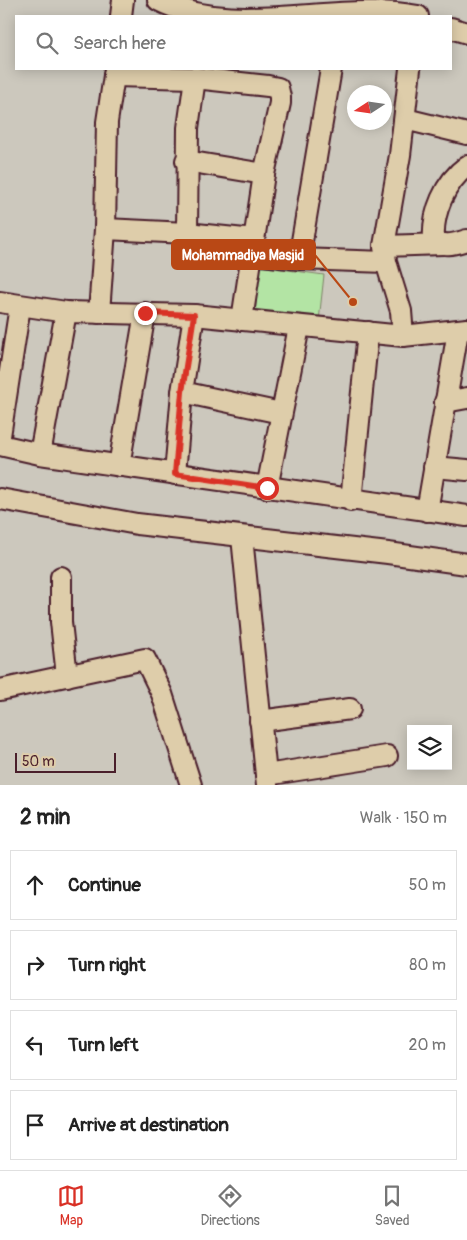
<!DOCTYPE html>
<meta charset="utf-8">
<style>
body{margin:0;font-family:Pangolin,sans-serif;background:#f2f2f2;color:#222}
.controls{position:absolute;right:15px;bottom:15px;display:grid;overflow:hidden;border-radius:0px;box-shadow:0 2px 12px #0003}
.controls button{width:45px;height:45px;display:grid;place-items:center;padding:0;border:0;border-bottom:1px solid #e0e0e0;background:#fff;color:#222;font:25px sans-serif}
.compass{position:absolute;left:347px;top:85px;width:45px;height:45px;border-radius:50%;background:#fff;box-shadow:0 2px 12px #0003;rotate:258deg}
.scale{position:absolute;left:15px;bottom:12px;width:101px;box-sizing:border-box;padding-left:5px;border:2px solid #4a1f2b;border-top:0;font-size:14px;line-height:18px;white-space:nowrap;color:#4a1f2b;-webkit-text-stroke:4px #decdaa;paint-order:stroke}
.stop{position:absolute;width:15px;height:15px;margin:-11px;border:4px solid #d93025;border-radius:50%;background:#fff}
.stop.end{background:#d93025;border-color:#fff;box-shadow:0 1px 5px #0008}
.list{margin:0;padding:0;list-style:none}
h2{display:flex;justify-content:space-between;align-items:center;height:65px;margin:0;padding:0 20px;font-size:21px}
h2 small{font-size:16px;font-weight:400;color:#767676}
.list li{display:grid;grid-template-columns:32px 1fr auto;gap:15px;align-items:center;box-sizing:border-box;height:70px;margin:0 10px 10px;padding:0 10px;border:1px solid #e0e0e0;border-radius:0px}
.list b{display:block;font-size:19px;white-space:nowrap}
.list em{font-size:16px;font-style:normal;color:#767676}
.icon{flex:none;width:28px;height:28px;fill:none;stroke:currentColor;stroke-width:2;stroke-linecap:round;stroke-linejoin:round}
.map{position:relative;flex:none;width:467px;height:785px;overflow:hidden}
.search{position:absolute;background:#fff;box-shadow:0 2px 12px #0003;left:15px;right:15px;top:15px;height:55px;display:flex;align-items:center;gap:12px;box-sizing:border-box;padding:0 18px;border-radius:0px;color:#767676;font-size:19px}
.sheet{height:385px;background:#fff}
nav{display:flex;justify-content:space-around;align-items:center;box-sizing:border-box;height:70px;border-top:1px solid #e0e0e0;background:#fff;font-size:14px;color:#767676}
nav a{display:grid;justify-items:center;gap:2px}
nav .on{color:#d93025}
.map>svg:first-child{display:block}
</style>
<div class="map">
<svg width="467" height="785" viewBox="0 0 467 785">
<rect width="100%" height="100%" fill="#ccc8bd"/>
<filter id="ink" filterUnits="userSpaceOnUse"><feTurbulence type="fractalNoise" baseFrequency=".02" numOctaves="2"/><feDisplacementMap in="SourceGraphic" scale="10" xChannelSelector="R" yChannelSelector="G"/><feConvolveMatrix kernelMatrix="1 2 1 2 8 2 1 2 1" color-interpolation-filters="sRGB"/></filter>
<g filter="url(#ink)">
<path fill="#b3e4a4" stroke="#7e8268" d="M259 266 324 275 319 321 255 316Z"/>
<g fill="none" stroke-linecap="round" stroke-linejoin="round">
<defs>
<g id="minor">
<path d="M158 0C234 39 337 0 418 16"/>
<path d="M121 16 123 0"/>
<path d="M451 28 467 33"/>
<path d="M114 76 195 78 268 86 278 88 280 97V103L264 174 242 320"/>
<path d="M405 119 467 134"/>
<path d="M186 161 264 174"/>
<path d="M467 166C445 182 432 213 434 240 444 248 456 243 467 240"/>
<path d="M105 229 187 233 254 240"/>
<path d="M187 233 188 128 195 78"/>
<path d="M384 246 443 244"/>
<path d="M252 254 299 259 386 262"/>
<path d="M299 259 331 69"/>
<path d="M0 302 66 312 194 315 403 336 467 329"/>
<path d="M99 313 105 229 107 122 115 69"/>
<path d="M403 336 401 311 386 262 384 246 400 155 410 69"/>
<path d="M182 392 281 413"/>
<path d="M445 402 467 398"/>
<path d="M0 436 20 306"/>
<path d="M0 445 40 454 467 516"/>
<path d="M40 454 66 312"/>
<path d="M119 466 145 313"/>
<path d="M434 467 467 470"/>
<path d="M175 474 182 392 194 315"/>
<path d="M267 488 299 327"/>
<path d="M0 499 137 524 388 553 467 564"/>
<path d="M351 501 368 332"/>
<path d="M427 511 458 331"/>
<path d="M242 537 267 785"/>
<path d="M61 577V622L67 676"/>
<path d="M0 690 145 659 162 694 191 785"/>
<path d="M260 721 350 709"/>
<path d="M266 775 387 756"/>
</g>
</defs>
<use href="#minor" stroke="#4a1f2b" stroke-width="24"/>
<use href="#minor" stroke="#decdaa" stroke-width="20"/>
</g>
</g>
<g fill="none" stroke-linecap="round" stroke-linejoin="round" filter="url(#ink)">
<path stroke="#d93025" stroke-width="6" d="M145 313 194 315 182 392 175 474 267 488"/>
</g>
<path fill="none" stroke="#b94815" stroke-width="2" d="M353 302L315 255"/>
<circle fill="#b94815" stroke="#decdaa" stroke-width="2" cx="353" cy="302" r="5"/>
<rect fill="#b94815" stroke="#b94815" stroke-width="2" x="172" y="240" width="143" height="29" rx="5"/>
<g font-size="14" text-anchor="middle" font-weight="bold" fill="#fff">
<text x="243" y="260">Mohammadiya Masjid</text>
</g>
</svg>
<div class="controls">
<button><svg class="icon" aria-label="layers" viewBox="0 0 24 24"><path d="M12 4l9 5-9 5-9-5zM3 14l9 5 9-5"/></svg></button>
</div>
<svg class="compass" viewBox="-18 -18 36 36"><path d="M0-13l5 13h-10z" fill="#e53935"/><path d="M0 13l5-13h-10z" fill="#767676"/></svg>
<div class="scale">50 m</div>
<div class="stop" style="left:267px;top:488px"></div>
<div class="stop end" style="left:145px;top:313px"></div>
<div class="search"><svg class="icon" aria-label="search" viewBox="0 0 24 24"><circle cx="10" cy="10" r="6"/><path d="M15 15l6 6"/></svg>Search here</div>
</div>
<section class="sheet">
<h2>2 min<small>Walk · 150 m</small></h2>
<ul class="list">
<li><svg class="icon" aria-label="ahead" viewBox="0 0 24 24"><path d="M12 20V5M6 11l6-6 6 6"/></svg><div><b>Continue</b></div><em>50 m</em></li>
<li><svg class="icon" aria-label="right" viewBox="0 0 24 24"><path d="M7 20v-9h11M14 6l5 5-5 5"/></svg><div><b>Turn right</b></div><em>80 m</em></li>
<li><svg class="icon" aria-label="left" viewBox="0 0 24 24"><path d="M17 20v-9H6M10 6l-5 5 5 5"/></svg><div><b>Turn left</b></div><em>20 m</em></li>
<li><svg class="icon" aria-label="arrive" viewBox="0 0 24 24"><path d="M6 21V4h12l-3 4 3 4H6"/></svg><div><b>Arrive at destination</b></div></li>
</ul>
</section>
<nav>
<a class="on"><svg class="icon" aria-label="map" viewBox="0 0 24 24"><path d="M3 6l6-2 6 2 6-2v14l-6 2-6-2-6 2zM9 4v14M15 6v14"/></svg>Map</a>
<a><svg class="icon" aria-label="directions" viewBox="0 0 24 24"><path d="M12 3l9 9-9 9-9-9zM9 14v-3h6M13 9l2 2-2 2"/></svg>Directions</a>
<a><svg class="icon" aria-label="saved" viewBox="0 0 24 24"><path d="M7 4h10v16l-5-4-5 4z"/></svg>Saved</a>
</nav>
